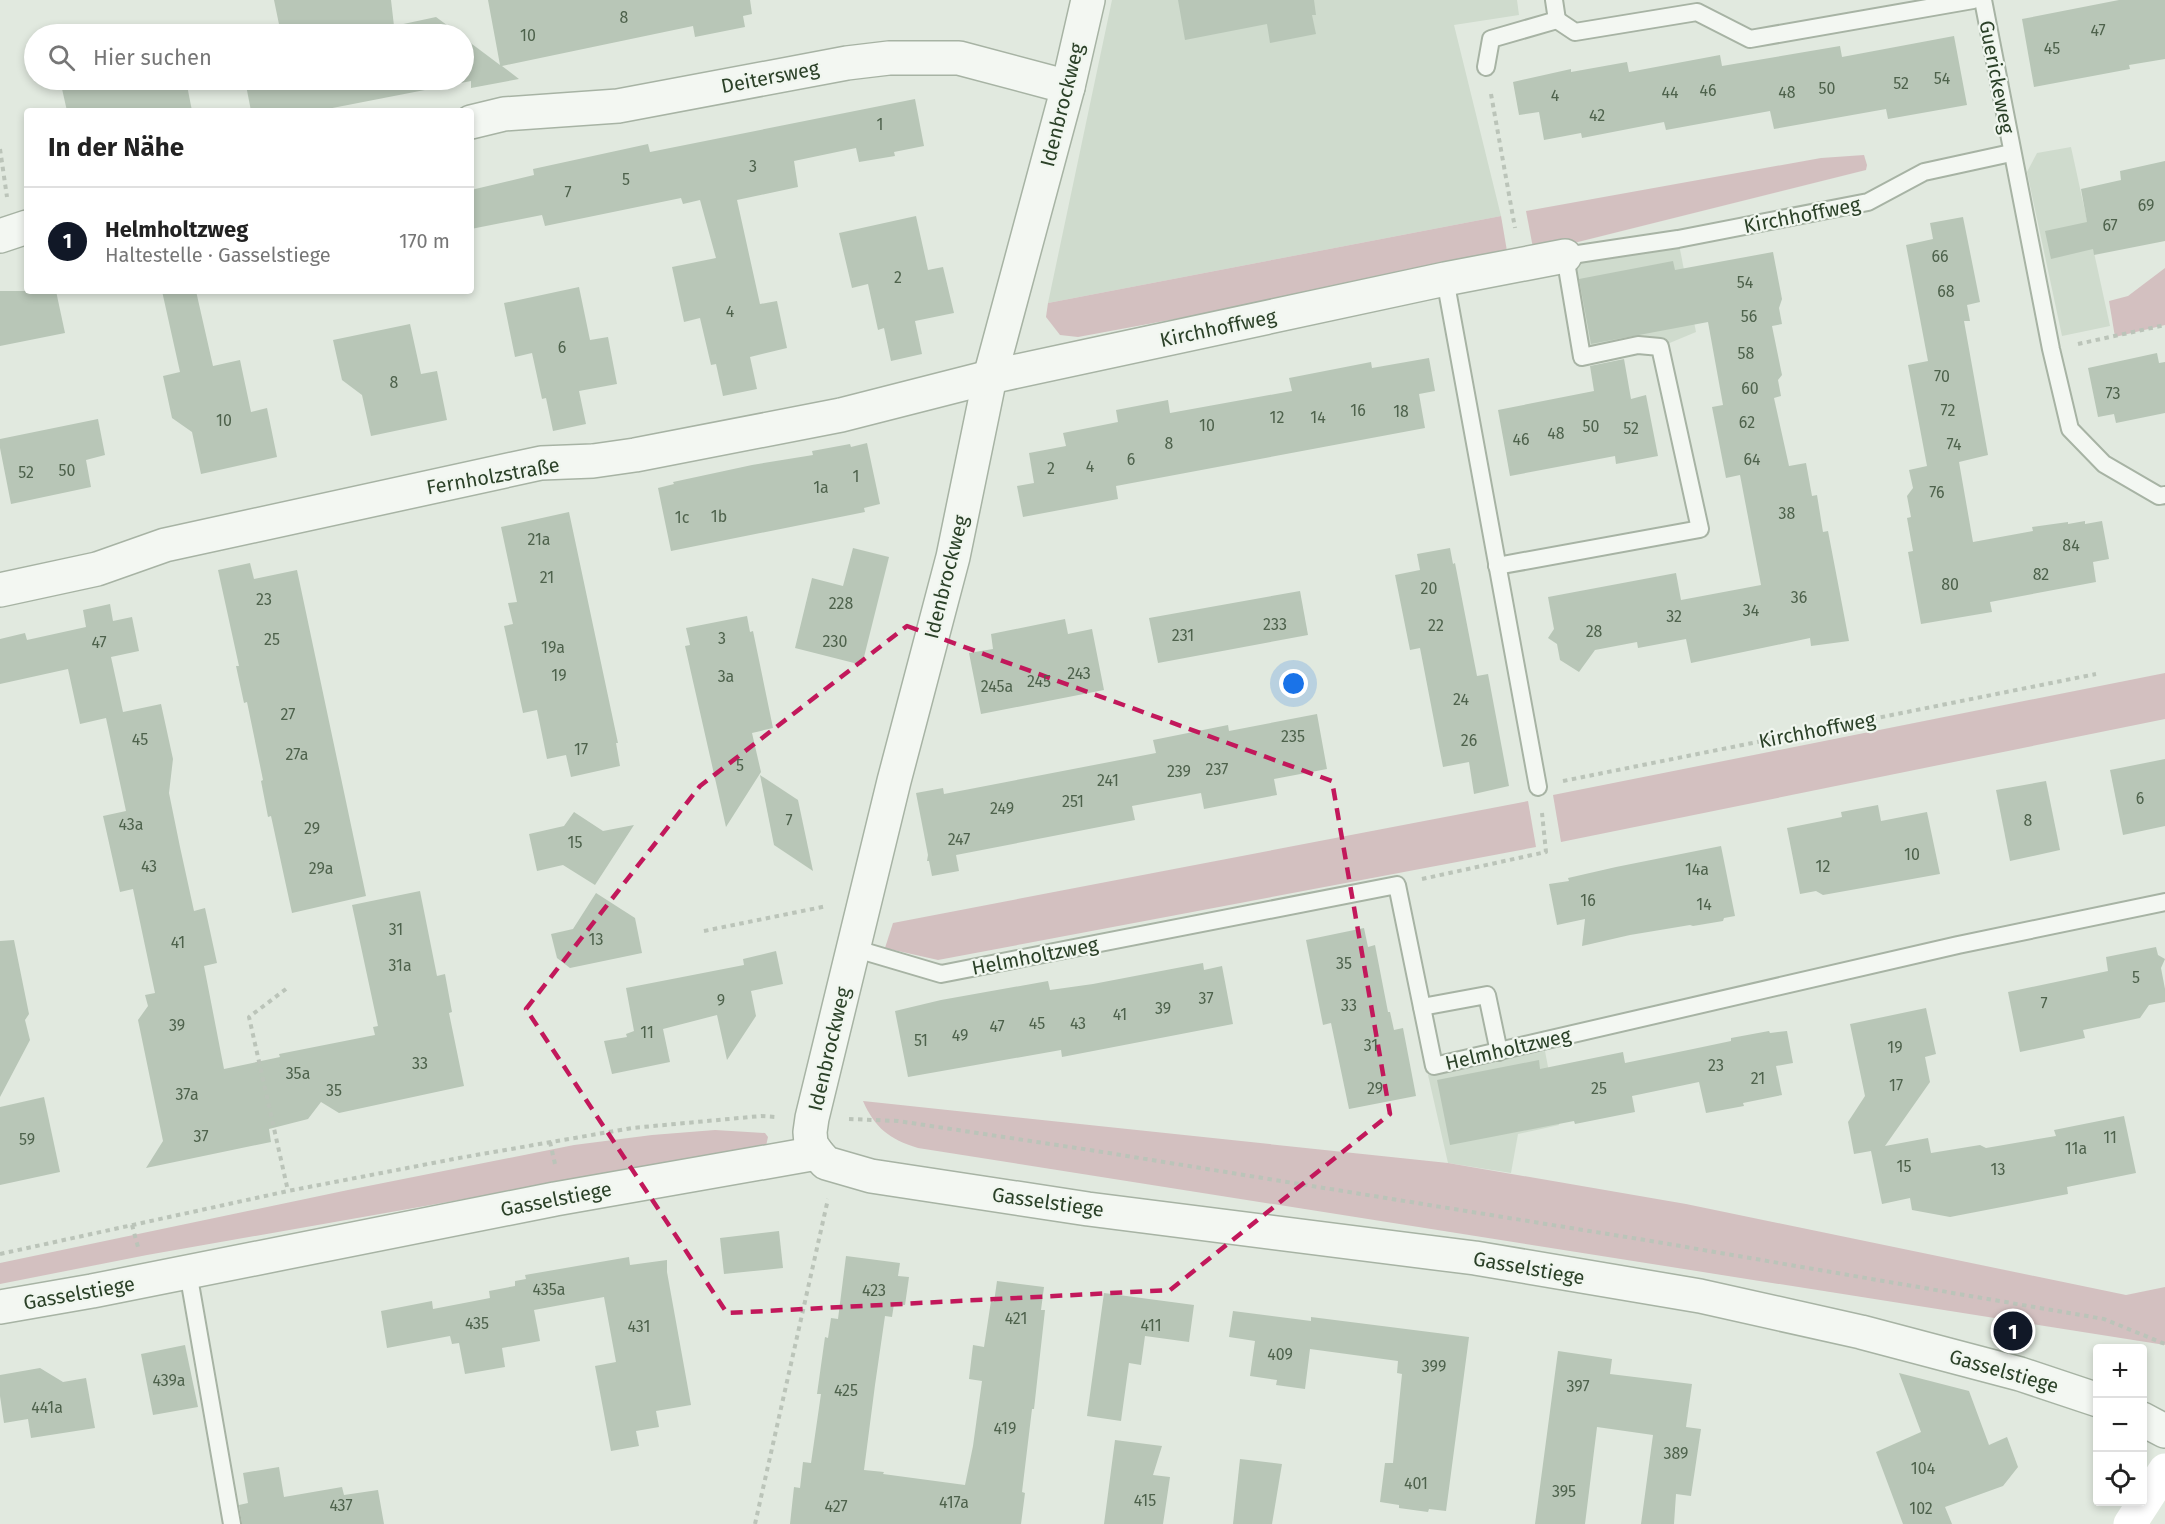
<!DOCTYPE html>
<html lang="de">
<meta charset="utf-8">
<style>
body{margin:0;font-family:"Fira Sans",sans-serif;background:#f6f6f6;color:#222}
.controls{position:absolute;right:18px;bottom:18px;display:grid;overflow:hidden;border-radius:6px;box-shadow:0 3px 9px #0003}
.controls button{width:54px;height:54px;display:grid;place-items:center;padding:0;border:0;border-bottom:2px solid #e0e0e0;background:#fff;color:#222;font:30px sans-serif}
.you{position:absolute;left:1294px;top:684px;width:21px;height:21px;margin:-15px;border:4px solid #fff;border-radius:50%;background:#1a73e8;box-shadow:0 0 0 9px #1a73e833}
.badge{display:grid;place-items:center;width:39px;height:39px;border-radius:50%;background:#111827;color:#fff;font-size:20px;font-weight:700}
.pin{position:absolute;translate:-50% -50%;border:3px solid #fff;box-shadow:0 2px 6px #0006}
.list{margin:0;padding:0;list-style:none}
h2{display:flex;justify-content:space-between;align-items:center;height:78px;margin:0;padding:0 24px;font-size:26px}
h2 small{font-size:20px;font-weight:400;color:#767676}
.list li{display:grid;grid-template-columns:39px 1fr auto;gap:18px;align-items:center;box-sizing:border-box;height:108px;padding:0 24px;border-top:2px solid #e0e0e0}
.list b{display:block;font-size:22px;white-space:nowrap}
.list p{margin:0;font-size:20px;white-space:nowrap;color:#767676}
.list em{font-size:20px;font-style:normal;color:#767676}
.icon{flex:none;width:33px;height:33px;fill:none;stroke:currentColor;stroke-width:2;stroke-linecap:round;stroke-linejoin:round}
.map{position:relative;flex:none;width:2165px;height:1524px;overflow:hidden}
.search{position:absolute;background:#fff;box-shadow:0 3px 9px #0003;left:24px;top:24px;width:450px;height:66px;display:flex;align-items:center;gap:15px;box-sizing:border-box;padding:0 21px;border-radius:33px;color:#767676;font-size:22px}
.panel{position:absolute;background:#fff;box-shadow:0 3px 9px #0003;left:24px;top:108px;width:450px;height:186px;border-radius:6px}
.map>svg:first-child{display:block}
</style>
<div class="map">
<svg width="2165" height="1524" viewBox="0 0 2165 1524">
<rect width="100%" height="100%" fill="#e1e9df"/>
<g fill="#cfdbcd">
<path d="M1112 0H1517L1519 15 1454 25 1501 216 1048 303Z"/>
<path d="M2071 147 2110 326 2062 336 2027 172 2037 153Z"/>
<path d="M1678 239 1696 332 1660 347 1582 357 1565 256Z"/>
<path d="M1545 1051 1559 1125 1518 1134 1511 1173 1448 1163 1428 1075Z"/>
</g>
<g fill="#d3c0c0">
<path d="M1864 155 1867 165 1866 170 1534 253 1526 211 1821 158Z"/>
<path d="M1501 216 1508 257 1078 337 1060 335 1046 317 1048 303Z"/>
<path d="M2165 268V325L2115 337 2109 301 2128 296Z"/>
<path d="M2165 673V719L1561 842 1553 795Z"/>
<path d="M1528 801 1536 847 938 960 885 948 893 923Z"/>
<path d="M863 1101 1448 1163 1686 1204 2126 1295 2165 1287V1345L918 1148C889 1139 875 1128 863 1101Z"/>
<path d="M715 1130 765 1133 768 1137 766 1146 147 1255 0 1284V1263L348 1190 574 1145 652 1135Z"/>
</g>
<g fill="#b8c6b7">
<path d="M274 0H391L394 26 436 17 459 34H281Z"/>
<path d="M488 0H750L752 14 743 16 745 27 695 37 693 26 502 66 519 79 471 88V81L317 111H251L245 80H464V38L500 65Z"/>
<path d="M1178 0H1314L1316 15H1312L1316 34 1270 43 1267 24 1185 40Z"/>
<path d="M2119 0H2165V59L2129 65 2130 69 2034 87 2022 19Z"/>
<path d="M1954 36 1967 105 1888 119 1886 109 1774 129 1770 111 1666 130 1664 122 1582 138 1581 133 1544 140 1539 112 1519 115 1513 82 1571 69V72L1627 62 1629 72 1720 55 1722 66 1840 46 1842 57Z"/>
<path d="M60 80H186L192 111H67Z"/>
<path d="M915 99 924 146 894 152 895 156 859 162 856 148 794 161 798 187 737 200 760 304 777 301 787 348 750 357 757 389 723 396 716 364 711 365 700 318 684 322 672 267 716 258 700 200 683 204 681 198 545 226 542 215 471 229V190L534 175 533 169 648 144 650 152Z"/>
<path d="M2165 161V241L2094 255 2093 249 2051 259 2045 231 2087 222 2081 189 2121 180 2120 171Z"/>
<path d="M916 216 928 270 943 267 954 313 915 321 922 354 891 361 884 328 878 330 868 284 852 288 839 233Z"/>
<path d="M1963 217 1980 302 1967 305 1970 321H1964L1988 455 1959 462 1973 542 2033 531 2032 527 2068 522V524L2085 521V524L2102 521 2109 559 2093 562 2096 582 1990 602 1992 612 1921 624 1908 552 1913 551 1907 518 1911 517 1907 496 1913 488 1909 470 1927 466 1908 365 1928 361 1906 245 1933 239 1930 223Z"/>
<path d="M1773 252 1782 299 1779 308 1782 324 1772 326 1782 375 1778 380 1781 396 1774 398 1789 466 1806 463 1812 496 1817 495 1823 532 1828 531 1849 641 1811 646 1810 638 1691 663 1686 639 1638 648 1637 642 1595 650 1579 672 1560 660 1557 644 1548 638 1554 629 1548 597 1676 573 1681 600 1761 585 1740 475 1726 478 1712 407 1723 405 1708 322 1591 344 1579 279 1673 261 1675 270Z"/>
<path d="M579 287 590 340 608 337 617 384 579 391 586 424 553 431 546 398 542 399 532 353 515 357 504 303Z"/>
<path d="M0 291H56L65 333 0 346Z"/>
<path d="M162 291H196L213 366 240 360 251 412 267 408 277 457 201 474 192 432 172 418 163 376 180 372Z"/>
<path d="M410 324 421 374 437 371 447 420 371 436 362 395 342 380 333 340Z"/>
<path d="M2157 353 2159 363 2165 362V413L2116 423 2114 414 2098 417 2088 368Z"/>
<path d="M1429 358 1435 391 1419 394 1425 428 1116 486 1118 499 1023 517 1017 486 1034 483 1029 453 1066 446 1063 433 1118 422 1116 410 1168 400 1170 413 1292 391 1289 378 1371 362 1372 368Z"/>
<path d="M1624 359 1631 399 1646 395 1658 456 1616 464 1615 456 1510 476 1498 410 1594 391 1590 366Z"/>
<path d="M98 419 105 455 86 460 91 487 11 504 0 448V439Z"/>
<path d="M867 443 880 504 864 508 865 512 671 551 658 488 674 484 673 482 752 465 813 455 812 451 850 444 851 447Z"/>
<path d="M569 512 618 743H616L620 766 571 777 566 755 547 759 537 710 523 713 504 626 513 624 508 603 517 602 501 527Z"/>
<path d="M853 548 889 557 862 665 795 648 812 578 843 586Z"/>
<path d="M1450 548 1453 564 1455 563 1477 676 1488 674 1509 786 1474 794 1469 762 1443 767 1420 648 1410 650 1395 575 1420 570 1417 554Z"/>
<path d="M250 563 254 579 297 570 366 896 292 913 271 816 268 817 261 781 263 780 247 702 244 703 236 666H239L218 570Z"/>
<path d="M1300 591 1308 635 1158 663 1149 618Z"/>
<path d="M110 604 113 621 132 617 139 651 111 657 123 712 161 704 173 759 169 793 180 847 194 911 205 908 217 963 204 966 224 1069 280 1057 279 1054 375 1035 373 1027 378 1026 352 905 420 891 437 976 445 974 452 1012 449 1013 464 1086 339 1113 321 1102 308 1119 269 1129 271 1142 146 1168 163 1141 138 1020 148 1006 145 995 155 993 133 889 120 892 103 816 126 811 106 718 80 724 68 669 0 684V639L25 633 27 640 86 627 83 610Z"/>
<path d="M747 616 750 632 753 631 773 728 752 733 761 772 726 827 685 646 690 645 686 628Z"/>
<path d="M1065 619 1068 634 1092 629 1104 690 981 714 969 653 993 649 991 634Z"/>
<path d="M1317 714 1327 769 1274 779 1277 795 1204 809 1201 793 1132 806 1135 820 956 855 959 871 932 876 929 861H927L928 855 916 793 943 788 944 794 1156 753 1153 740 1228 725 1229 731Z"/>
<path d="M2165 759V826L2123 835 2110 770Z"/>
<path d="M760 775 798 800 813 871 774 845Z"/>
<path d="M2046 781 2060 850 2010 861 1996 790Z"/>
<path d="M1878 805 1881 821 1927 812 1940 874 1823 895 1816 891 1800 894 1787 828 1842 817 1841 812Z"/>
<path d="M574 812 603 831 634 825 595 885 563 865 537 871 529 834 564 826Z"/>
<path d="M1721 846 1735 916 1724 918 1723 921 1693 926 1690 925 1630 935 1582 946 1585 919 1557 925 1549 884 1569 881 1568 878 1616 867Z"/>
<path d="M596 893 635 918 642 953 570 968 557 958 551 934 573 929Z"/>
<path d="M1364 928 1368 947 1375 945 1388 1012H1390L1394 1030 1403 1028 1416 1096 1349 1109 1331 1023 1323 1025 1306 940Z"/>
<path d="M14 940 29 1014 25 1020 30 1040 0 1097V941Z"/>
<path d="M2156 947 2158 955 2165 959 2161 968 2165 989V1002L2149 1005 2140 1018 2083 1030 2085 1038 2020 1052 2008 992 2108 971 2106 957Z"/>
<path d="M776 951 783 984 751 991 756 1016 727 1060 717 1015 663 1029 670 1062 612 1074 604 1041 627 1037 626 1034 634 1031 626 988 744 965 743 959Z"/>
<path d="M1203 963 1204 970 1222 966 1233 1024 1062 1057 1061 1050 908 1077 895 1011 941 1000 1048 981 1050 990 1093 984Z"/>
<path d="M1926 1008 1936 1054 1925 1057 1930 1082 1885 1146 1928 1138 1931 1153 1980 1145 1986 1148 2056 1136 2054 1130 2124 1116 2136 1173 2067 1187 2068 1194 1950 1217 1912 1210 1910 1198 1882 1204 1871 1151 1854 1154 1848 1122 1865 1096 1850 1024Z"/>
<path d="M1769 1031 1770 1033 1787 1031 1793 1063 1776 1066 1782 1095 1743 1103 1744 1106 1706 1113 1699 1082 1632 1096 1635 1112 1575 1124 1574 1121 1450 1145 1437 1080 1539 1060 1540 1069 1623 1052 1625 1063 1693 1049 1731 1041V1038Z"/>
<path d="M44 1097 60 1172 0 1185V1107Z"/>
<path d="M779 1231 783 1268 724 1274 720 1238Z"/>
<path d="M846 1256 900 1263 898 1276 909 1277 905 1305 894 1304 892 1317 885 1316 875 1385 864 1470 884 1472 883 1474 965 1485 973 1446 982 1381 969 1379 973 1345 984 1347 991 1301 994 1302 997 1281 1044 1287 1041 1310H1045L1034 1409H1032L1022 1492 1025 1493 1021 1524H790L794 1487 800 1488 803 1462 811 1463 821 1394H817L825 1337 828 1338 831 1318 838 1319Z"/>
<path d="M629 1257 630 1265 667 1260V1272L691 1405 656 1411 659 1427 636 1431 639 1446 611 1451 595 1366 616 1362 604 1297 534 1310 540 1341 502 1348 505 1367 465 1374 459 1343 452 1344 450 1336 387 1348 381 1311 432 1301 433 1309 490 1298 489 1291 515 1286V1281L526 1279 525 1275Z"/>
<path d="M1104 1293 1194 1305 1189 1342 1145 1336 1141 1365 1129 1363 1121 1421 1087 1416Z"/>
<path d="M1233 1311 1311 1321V1317L1469 1337 1446 1511 1429 1509 1428 1512 1399 1508V1505L1380 1502 1385 1463H1393L1402 1374 1397 1373 1398 1361 1310 1349 1305 1389 1276 1385 1277 1380 1250 1376 1255 1341 1229 1337Z"/>
<path d="M185 1345 198 1407 153 1415 141 1354Z"/>
<path d="M1558 1351 1612 1359 1610 1374 1692 1384 1686 1427 1701 1429 1691 1496 1676 1494 1674 1524H1641L1653 1435 1597 1427 1585 1524H1535Z"/>
<path d="M40 1368 63 1382 86 1378 95 1428 31 1438 28 1419 4 1423 0 1396V1375Z"/>
<path d="M1899 1373 1969 1391 1989 1445 2007 1437 2018 1467 2003 1486 1945 1507 1952 1524H1903L1876 1452 1921 1432Z"/>
<path d="M1115 1440 1162 1446 1153 1475 1170 1477 1163 1524H1104Z"/>
<path d="M1240 1459 1282 1464 1272 1524H1233Z"/>
<path d="M279 1467 284 1497 342 1487 344 1495 378 1490 384 1524H242L239 1505 248 1503 243 1473Z"/>
</g>
<g fill="none" stroke-linecap="round" stroke-linejoin="round">
<defs>
<g id="lane">
<path d="M1983 0 2051 349 2070 429 2104 464 2159 496 2165 495"/>
<path d="M1557 20 1575 32 1697 12 1750 39 1973 0"/>
<path d="M1486 67 1491 39 1557 20 1554 0"/>
<path d="M1445 279 1538 787"/>
<path d="M1497 566 1700 529 1660 347 1638 345 1582 357 1565 256 1678 239 1868 202 1924 172 2011 153"/>
<path d="M853 948 941 974 1397 885 1434 1066 1958 945 2165 902"/>
<path d="M1422 1007 1487 995 1499 1052"/>
<path d="M188 1272 232 1524"/>
</g>
<g id="street">
<path d="M1088 0 1068 87 990 377 953 557 894 781 812 1118 810 1132 811 1144 817 1153 826 1163 871 1176 1088 1209 1475 1258 1700 1296 1861 1332 2020 1374 2098 1400"/>
<path d="M471 122 504 114 618 106 847 63 889 58H959L1068 87"/>
<path d="M0 236 27 227"/>
<path d="M0 590 97 569 165 545 541 463 593 461 635 455 841 415 990 377 1445 279 1565 256"/>
<path d="M0 1307 92 1291 555 1199 817 1153"/>
<path d="M2142 1419 2165 1431"/>
</g>
</defs>
<use href="#lane" stroke="#a7b3a4" stroke-width="20"/>
<use href="#street" stroke="#a7b3a4" stroke-width="36"/>
<g stroke="#bbc4b9" stroke-width="4" stroke-dasharray="4.5 4.5" stroke-linecap="butt">
<path d="M1491 94 1515 228"/>
<path d="M0 149 7 197"/>
<path d="M2078 344 2165 325"/>
<path d="M1563 781 2096 674"/>
<path d="M1422 879 1546 852 1542 813"/>
<path d="M704 931 827 906"/>
<path d="M286 989 249 1017 288 1191"/>
<path d="M849 1119 898 1121 1090 1150 1651 1241 2104 1319 2165 1344"/>
<path d="M550 1142 555 1164"/>
<path d="M132 1225 138 1247"/>
<path d="M0 1254 288 1191 459 1158 632 1128 761 1116 776 1117"/>
<path d="M755 1524 828 1199"/>
</g>
<use href="#lane" stroke="#f3f7f2" stroke-width="16"/>
<use href="#street" stroke="#f3f7f2" stroke-width="33"/>
<path stroke="#fff" stroke-width="33" d="M2130 1524 2165 1470"/>
</g>
<path fill="none" stroke="#c2185b" stroke-width="4.5" stroke-dasharray="12 8" stroke-linejoin="round" d="M907 626 1332 781 1390 1114 1170 1290 727 1313 526 1009 700 786Z"/>
<g text-anchor="middle" stroke-width="4.5" stroke-linejoin="round" paint-order="stroke">
<g font-size="16" fill="#4e624c">
<text x="624" y="23">8</text>
<text x="2098" y="36">47</text>
<text x="528" y="41">10</text>
<text x="2052" y="54">45</text>
<text x="1942" y="84">54</text>
<text x="1901" y="89">52</text>
<text x="1827" y="94">50</text>
<text x="1708" y="96">46</text>
<text x="1670" y="98">44</text>
<text x="1787" y="98">48</text>
<text x="1555" y="101">4</text>
<text x="1597" y="121">42</text>
<text x="880" y="130">1</text>
<text x="753" y="172">3</text>
<text x="626" y="185">5</text>
<text x="568" y="198">7</text>
<text x="2146" y="211">69</text>
<text x="2110" y="231">67</text>
<text x="1940" y="262">66</text>
<text x="898" y="283">2</text>
<text x="1745" y="288">54</text>
<text x="1946" y="297">68</text>
<text x="730" y="317">4</text>
<text x="1749" y="322">56</text>
<text x="562" y="353">6</text>
<text x="1746" y="359">58</text>
<text x="1942" y="382">70</text>
<text x="394" y="388">8</text>
<text x="1750" y="394">60</text>
<text x="2113" y="399">73</text>
<text x="1358" y="416">16</text>
<text x="1948" y="416">72</text>
<text x="1401" y="417">18</text>
<text x="1277" y="423">12</text>
<text x="1318" y="423">14</text>
<text x="224" y="426">10</text>
<text x="1747" y="428">62</text>
<text x="1207" y="431">10</text>
<text x="1591" y="432">50</text>
<text x="1631" y="434">52</text>
<text x="1556" y="439">48</text>
<text x="1521" y="445">46</text>
<text x="1169" y="449">8</text>
<text x="1954" y="450">74</text>
<text x="1131" y="465">6</text>
<text x="1752" y="465">64</text>
<text x="1090" y="472">4</text>
<text x="1051" y="474">2</text>
<text x="67" y="476">50</text>
<text x="26" y="478">52</text>
<text x="856" y="482">1</text>
<text x="821" y="493">1a</text>
<text x="1937" y="498">76</text>
<text x="1787" y="519">38</text>
<text x="719" y="522">1b</text>
<text x="682" y="523">1c</text>
<text x="539" y="545">21a</text>
<text x="2071" y="551">84</text>
<text x="2041" y="580">82</text>
<text x="547" y="583">21</text>
<text x="1950" y="590">80</text>
<text x="1429" y="594">20</text>
<text x="1799" y="603">36</text>
<text x="264" y="605">23</text>
<text x="841" y="609">228</text>
<text x="1751" y="616">34</text>
<text x="1674" y="622">32</text>
<text x="1275" y="630">233</text>
<text x="1436" y="631">22</text>
<text x="1594" y="637">28</text>
<text x="1183" y="641">231</text>
<text x="722" y="644">3</text>
<text x="272" y="645">25</text>
<text x="835" y="647">230</text>
<text x="99" y="648">47</text>
<text x="553" y="653">19a</text>
<text x="1079" y="679">243</text>
<text x="559" y="681">19</text>
<text x="726" y="682">3a</text>
<text x="1039" y="687">245</text>
<text x="997" y="692">245a</text>
<text x="1461" y="705">24</text>
<text x="288" y="720">27</text>
<text x="1293" y="742">235</text>
<text x="140" y="745">45</text>
<text x="1469" y="746">26</text>
<text x="581" y="755">17</text>
<text x="297" y="760">27a</text>
<text x="740" y="771">5</text>
<text x="1217" y="775">237</text>
<text x="1179" y="777">239</text>
<text x="1108" y="786">241</text>
<text x="2140" y="804">6</text>
<text x="1073" y="807">251</text>
<text x="1002" y="814">249</text>
<text x="789" y="826">7</text>
<text x="2028" y="826">8</text>
<text x="131" y="830">43a</text>
<text x="312" y="834">29</text>
<text x="959" y="845">247</text>
<text x="575" y="848">15</text>
<text x="1912" y="860">10</text>
<text x="149" y="872">43</text>
<text x="1823" y="872">12</text>
<text x="321" y="874">29a</text>
<text x="1697" y="875">14a</text>
<text x="1588" y="906">16</text>
<text x="1704" y="910">14</text>
<text x="396" y="935">31</text>
<text x="596" y="945">13</text>
<text x="178" y="948">41</text>
<text x="1344" y="969">35</text>
<text x="400" y="971">31a</text>
<text x="2136" y="983">5</text>
<text x="1206" y="1004">37</text>
<text x="721" y="1006">9</text>
<text x="2044" y="1009">7</text>
<text x="1349" y="1011">33</text>
<text x="1163" y="1014">39</text>
<text x="1120" y="1020">41</text>
<text x="1037" y="1029">45</text>
<text x="1078" y="1029">43</text>
<text x="177" y="1031">39</text>
<text x="997" y="1032">47</text>
<text x="647" y="1038">11</text>
<text x="960" y="1041">49</text>
<text x="921" y="1046">51</text>
<text x="1371" y="1051">31</text>
<text x="1895" y="1053">19</text>
<text x="420" y="1069">33</text>
<text x="1716" y="1071">23</text>
<text x="298" y="1079">35a</text>
<text x="1758" y="1084">21</text>
<text x="1896" y="1091">17</text>
<text x="1375" y="1094">29</text>
<text x="1599" y="1094">25</text>
<text x="334" y="1096">35</text>
<text x="187" y="1100">37a</text>
<text x="201" y="1142">37</text>
<text x="2110" y="1143">11</text>
<text x="27" y="1145">59</text>
<text x="2076" y="1154">11a</text>
<text x="1904" y="1172">15</text>
<text x="1998" y="1175">13</text>
<text x="549" y="1295">435a</text>
<text x="874" y="1296">423</text>
<text x="1016" y="1324">421</text>
<text x="477" y="1329">435</text>
<text x="1151" y="1331">411</text>
<text x="639" y="1332">431</text>
<text x="1280" y="1360">409</text>
<text x="1434" y="1372">399</text>
<text x="169" y="1386">439a</text>
<text x="1578" y="1392">397</text>
<text x="846" y="1396">425</text>
<text x="47" y="1413">441a</text>
<text x="1005" y="1434">419</text>
<text x="1676" y="1459">389</text>
<text x="1923" y="1474">104</text>
<text x="1416" y="1489">401</text>
<text x="1564" y="1497">395</text>
<text x="1145" y="1506">415</text>
<text x="954" y="1508">417a</text>
<text x="341" y="1511">437</text>
<text x="836" y="1512">427</text>
<text x="1921" y="1514">102</text>
</g>
<g font-size="20" fill="#2b4128" stroke="#f0f6ef">
<text transform="translate(770 77) rotate(-11)" y="7">Deitersweg</text>
<text transform="translate(1997 77) rotate(79)" y="7">Guerickeweg</text>
<text transform="translate(1062 105) rotate(-76)" y="7">Idenbrockweg</text>
<text transform="translate(1802 215) rotate(-11)" y="7">Kirchhoffweg</text>
<text transform="translate(1218 328) rotate(-12)" y="7">Kirchhoffweg</text>
<text transform="translate(493 476) rotate(-10)" y="7">Fernholzstraße</text>
<text transform="translate(946 577) rotate(-76)" y="7">Idenbrockweg</text>
<text transform="translate(1817 730) rotate(-11)" y="7">Kirchhoffweg</text>
<text transform="translate(1035 956) rotate(-11)" y="7">Helmholtzweg</text>
<text transform="translate(829 1049) rotate(-77)" y="7">Idenbrockweg</text>
<text transform="translate(1508 1049) rotate(-13)" y="7">Helmholtzweg</text>
<text transform="translate(556 1199) rotate(-11)" y="7">Gasselstiege</text>
<text transform="translate(1048 1202) rotate(8)" y="7">Gasselstiege</text>
<text transform="translate(1529 1268) rotate(10)" y="7">Gasselstiege</text>
<text transform="translate(79 1293) rotate(-10)" y="7">Gasselstiege</text>
<text transform="translate(2004 1371) rotate(16)" y="7">Gasselstiege</text>
</g>
</g>
</svg>
<div class="controls">
<button>+</button>
<button>−</button>
<button><svg class="icon" aria-label="locate" viewBox="0 0 24 24"><circle cx="12" cy="12" r="6"/><path d="M12 2v4M12 18v4M2 12h4M18 12h4"/></svg></button>
</div>
<div class="you"></div>
<div class="pin badge" style="left:2013px;top:1331px">1</div>
<div class="search"><svg class="icon" aria-label="search" viewBox="0 0 24 24"><circle cx="10" cy="10" r="6"/><path d="M15 15l6 6"/></svg>Hier suchen</div>
<section class="panel">
<h2>In der Nähe<small></small></h2>
<ul class="list">
<li><span class="badge">1</span><div><b>Helmholtzweg</b><p>Haltestelle · Gasselstiege</p></div><em>170 m</em></li>
</ul>
</section>
</div>
